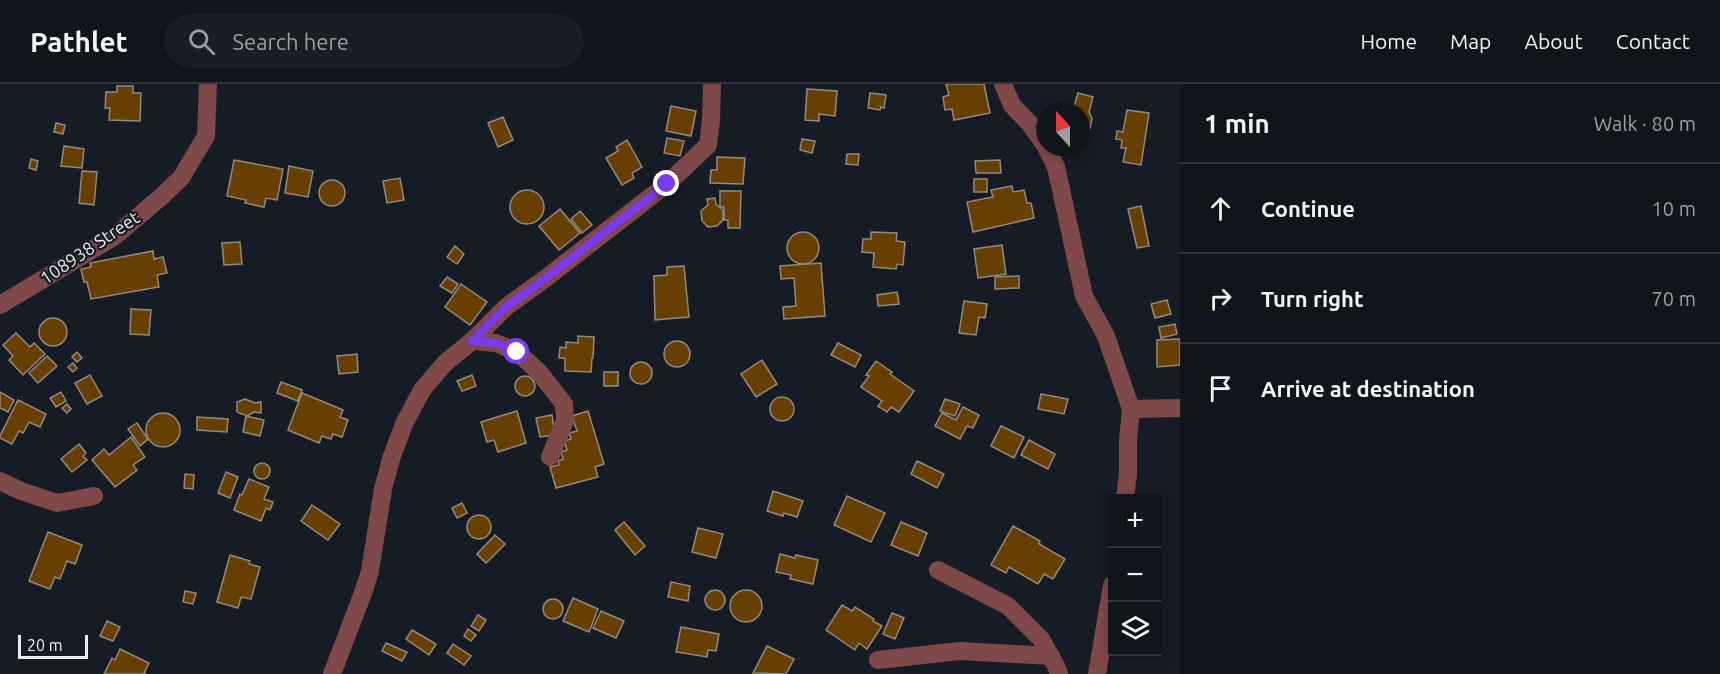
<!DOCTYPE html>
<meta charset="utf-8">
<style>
body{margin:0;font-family:Ubuntu,sans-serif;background:#191e25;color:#f1f3f6}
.controls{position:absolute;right:18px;bottom:18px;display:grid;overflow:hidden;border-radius:0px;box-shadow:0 3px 9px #0003}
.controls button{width:54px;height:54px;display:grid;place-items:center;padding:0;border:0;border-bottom:2px solid #30343b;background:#10151c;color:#f1f3f6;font:30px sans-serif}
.compass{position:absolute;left:1036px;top:18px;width:54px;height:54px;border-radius:50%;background:#10151c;box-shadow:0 3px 9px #0003;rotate:339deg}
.scale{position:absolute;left:18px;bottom:15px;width:70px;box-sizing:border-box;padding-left:6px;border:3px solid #e9eef4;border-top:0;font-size:16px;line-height:21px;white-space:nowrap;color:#e9eef4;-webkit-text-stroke:4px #161c25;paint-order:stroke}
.stop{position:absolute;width:18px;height:18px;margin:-14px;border:4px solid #7c3aed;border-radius:50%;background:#fff}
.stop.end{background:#7c3aed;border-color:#fff;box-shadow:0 2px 6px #0008}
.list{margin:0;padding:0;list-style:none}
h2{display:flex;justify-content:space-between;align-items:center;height:78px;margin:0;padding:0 24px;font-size:26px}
h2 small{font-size:20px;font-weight:400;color:#9c9fa3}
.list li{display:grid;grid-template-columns:39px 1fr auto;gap:18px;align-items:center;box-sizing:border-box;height:90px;padding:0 24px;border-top:2px solid #30343b}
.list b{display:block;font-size:22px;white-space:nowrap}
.list em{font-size:20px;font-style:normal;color:#9c9fa3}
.icon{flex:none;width:33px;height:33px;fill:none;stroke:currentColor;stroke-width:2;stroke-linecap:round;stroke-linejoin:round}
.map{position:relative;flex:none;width:1180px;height:590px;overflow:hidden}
header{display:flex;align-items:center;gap:36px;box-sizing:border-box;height:84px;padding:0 30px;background:#10151c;border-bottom:2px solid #30343b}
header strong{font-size:28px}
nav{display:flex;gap:33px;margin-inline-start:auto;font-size:21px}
.search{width:420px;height:54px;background:#191e25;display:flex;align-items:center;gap:15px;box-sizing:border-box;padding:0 21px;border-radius:33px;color:#9c9fa3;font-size:22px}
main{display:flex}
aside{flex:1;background:#10151c}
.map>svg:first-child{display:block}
</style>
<header>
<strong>Pathlet</strong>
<div class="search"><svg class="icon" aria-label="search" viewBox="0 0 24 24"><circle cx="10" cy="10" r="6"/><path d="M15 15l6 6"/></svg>Search here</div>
<nav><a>Home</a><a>Map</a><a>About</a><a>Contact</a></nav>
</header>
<main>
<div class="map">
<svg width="1180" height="590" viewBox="0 0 1180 590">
<rect width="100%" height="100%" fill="#161c25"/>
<g fill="#673f02" stroke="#948a7f" stroke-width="1.5">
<path d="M946 0H984L990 29 954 36 952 25 945 26 943 13 949 11Z"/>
<path d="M117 2H133V9H141L140 37 109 36 110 24H105L106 8H117Z"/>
<path d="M807 5 837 7 835 32 819 30V37L805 36Z"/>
<path d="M870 9 886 11 884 24 881 23 880 26 868 24Z"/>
<path d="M1078 9 1093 13 1089 28 1092 34 1090 45 1083 49 1081 54V27H1066L1074 23Z"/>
<path d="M671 22 696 27 691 52 666 47Z"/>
<path d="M1127 26 1149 29 1141 81 1123 78 1126 64H1121L1122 56 1116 55 1117 47 1123 48Z"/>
<path d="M503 33 513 56 498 63 488 39Z"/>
<path d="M56 39 65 41 63 50 54 48Z"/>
<path d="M667 54 684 57 680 72 664 69Z"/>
<path d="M802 55 815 57 812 69 800 66Z"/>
<path d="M627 56 642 83 632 89 634 94 622 101 606 74 618 67 616 63Z"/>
<path d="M64 62 84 65 82 84 61 82Z"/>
<path d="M847 70H859L858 81 846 80Z"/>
<path d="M717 73 745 74 743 100 710 99 711 86H717Z"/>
<path d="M31 75 38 77 36 86 29 84Z"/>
<path d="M234 76 283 85 277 116 266 114 264 123 245 119 246 116 227 112Z"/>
<path d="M1000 76 1001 89H976L975 77Z"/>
<path d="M289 82 313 87 308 113 285 109Z"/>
<path d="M82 87 97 88 94 121 79 119Z"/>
<path d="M400 94 404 116 387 119 383 97Z"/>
<rect x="974" y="95" width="13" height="13"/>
<circle cx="332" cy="109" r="13"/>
<path d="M1012 102 1013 108 1024 106 1027 119H1031L1034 134 973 148 967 118 993 113 991 106Z"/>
<circle cx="527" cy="123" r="17"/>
<path d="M720 107H741L740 144H728V136H724V123H720Z"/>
<path d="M715 114 716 120 723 126V136L717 142 708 143 702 137 701 127 708 121 707 115Z"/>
<path d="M1141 122 1149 162 1137 164 1128 125Z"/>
<path d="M560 125 580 149 559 166 539 142Z"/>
<path d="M580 127 592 141 582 149 571 135Z"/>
<path d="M871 148 897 149 896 157 905 158 903 181 897 180 896 185 873 183 874 169 862 168 863 155H871Z"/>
<circle cx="803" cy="164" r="16"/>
<path d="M240 158 242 180 224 181 222 159Z"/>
<path d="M1002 161 1006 190 978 194 974 165Z"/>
<path d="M455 162 464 170 457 180 447 173Z"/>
<path d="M153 167 154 175 163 173 167 189 157 191 159 203 91 215 87 198H84L81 185 91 183 90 179Z"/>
<path d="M821 179 825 232 784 235 783 223 796 222 794 194 781 195 780 182Z"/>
<path d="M684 182 689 233 655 236 654 192 667 191V183Z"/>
<path d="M1019 192V204L995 205V193Z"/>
<path d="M447 193 458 200 452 209 440 202Z"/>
<path d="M461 200 487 218 470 241 445 223Z"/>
<path d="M897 208 899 220 878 222 877 211Z"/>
<path d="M1167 216 1171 230 1155 234 1151 220Z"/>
<path d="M964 217 987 220 985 234 979 233 976 251 959 249Z"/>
<path d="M131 225 151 226 149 251 130 250Z"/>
<circle cx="53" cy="248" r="14"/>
<path d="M1175 240 1177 250 1161 254 1159 243Z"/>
<path d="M16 249 30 263 34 259 45 270 23 291 9 276 13 272 3 261Z"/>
<path d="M578 252 594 253 593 274H592L591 288 565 287V274H559L560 263 566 264V258L578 259Z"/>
<path d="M1180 255V281L1157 283V256Z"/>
<circle cx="677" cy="270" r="13"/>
<path d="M838 259 861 271 855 283 831 271Z"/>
<path d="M77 268 82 274 77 278 72 273Z"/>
<path d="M357 270 358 288 339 290 337 272Z"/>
<path d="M47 272 57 282 38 299 29 289Z"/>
<path d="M762 276 777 300 756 313 741 290Z"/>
<path d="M876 277 892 288 890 290 914 307 899 328 891 323 887 328 878 322 882 317 861 303 869 292 866 291Z"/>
<circle cx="641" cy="289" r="11"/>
<path d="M73 279 77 284 73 288 68 283Z"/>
<rect x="604" y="288" width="14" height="14"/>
<path d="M90 291 102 312 87 320 75 299Z"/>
<path d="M472 291 476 302 462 307 457 297Z"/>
<circle cx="525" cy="302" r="10"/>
<path d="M281 298 302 306 298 317 277 309Z"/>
<path d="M0 308 14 316 8 328 0 324Z"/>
<path d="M61 308 66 317 56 323 50 314Z"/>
<path d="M302 309 343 326 340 333 348 336 342 353 333 350 331 355 322 352 319 359 288 346Z"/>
<path d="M1041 310 1068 315 1064 330 1038 325Z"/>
<circle cx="782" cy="325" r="12"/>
<path d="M245 315 255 319 261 318V329L254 328 247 332 237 328V318Z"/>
<path d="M945 315 960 320 955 332 940 327Z"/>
<path d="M18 316 46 330 40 343 29 338 23 349 19 347 12 360 0 354V352Z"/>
<path d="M67 320 71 325 67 329 62 324Z"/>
<path d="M963 323 979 331 973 344 967 342 960 355 935 342 942 329 956 336Z"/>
<path d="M517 327 526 359 498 368 494 356 487 358 481 338Z"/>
<path d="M588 327 604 380 595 383 598 393 556 404 550 383 559 381 558 377 563 375 561 368 567 366 564 357 571 355 569 349 577 347 572 332Z"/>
<circle cx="163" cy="346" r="17"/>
<path d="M552 331 555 351 540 353 536 334Z"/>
<path d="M246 332 264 336 260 352 243 348Z"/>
<path d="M197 333 228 335 227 348 197 346Z"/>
<path d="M137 339 148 355 140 362 128 345Z"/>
<path d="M1001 342 1024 353 1014 374 991 362Z"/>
<path d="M131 353 145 373 133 381 137 386 115 403 92 376 104 365 109 371Z"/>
<path d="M1029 356 1055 370 1048 385 1021 371Z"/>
<path d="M79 360 86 369 83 372 87 376 72 388 61 375Z"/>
<path d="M917 377 944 390 937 404 911 390Z"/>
<circle cx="262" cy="387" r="8"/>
<path d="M226 388 238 393 230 414 218 409Z"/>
<path d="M185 390 194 391 193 405 184 404Z"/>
<path d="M249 395 269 403 264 415 273 418 270 426 266 424 261 437 234 426 240 410 242 411Z"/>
<path d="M773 407 803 417 797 433 784 429 783 432 767 427Z"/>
<path d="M847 412 885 429 871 458 834 441Z"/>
<path d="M462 419 467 429 457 434 452 424Z"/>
<path d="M312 421 340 440 328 456 301 437Z"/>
<circle cx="479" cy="443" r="12"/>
<path d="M624 438 645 462 635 471 615 446Z"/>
<path d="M901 438 927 449 918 472 891 461Z"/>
<path d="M1013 442 1040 457 1039 460 1065 475 1053 495 1044 490 1038 500 1009 483 1006 489 991 481Z"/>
<path d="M698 444 723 450 716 474 692 468Z"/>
<path d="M48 448 82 461 75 480 67 477 60 495 55 493 50 505 29 497Z"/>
<path d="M495 451 505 460 486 479 477 470Z"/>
<path d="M780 470 795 474 796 471 818 476 813 500 790 495 791 491 776 488Z"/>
<path d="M230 471 250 477 249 480 260 483 251 515 241 513 238 524 217 518Z"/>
<path d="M671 498 690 502 688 517 668 513Z"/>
<circle cx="746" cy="522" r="16"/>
<circle cx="715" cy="516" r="10"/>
<path d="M185 507 196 509 193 520 183 518Z"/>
<path d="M573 514 598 525 589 548 563 537Z"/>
<circle cx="553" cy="525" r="10"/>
<path d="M842 521 852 527 855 523 874 535 873 537 882 542 867 565 859 559 855 566 826 546Z"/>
<path d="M601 527 624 537 616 554 593 544Z"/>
<path d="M892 529 904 534 895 555 883 550Z"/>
<path d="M478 531 486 536 479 547 471 542Z"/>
<path d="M107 537 120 543 113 557 100 552Z"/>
<path d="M681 543 719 550 716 567 708 566 707 573 676 568Z"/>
<path d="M468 545 476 551 471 557 464 552Z"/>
<path d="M412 546 436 560 429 571 406 555Z"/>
<path d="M386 559 407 568 402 577 382 567Z"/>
<path d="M453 560 471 572 464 581 447 569Z"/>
<path d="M767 562 794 575 786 590 753 589Z"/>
<path d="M120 565 149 579 144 589 146 590H104L112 574 115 576Z"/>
</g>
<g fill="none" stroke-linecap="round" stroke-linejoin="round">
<g stroke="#7f4849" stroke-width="18">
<path d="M1003 0 1012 21 1030 40 1045 61"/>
<path d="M1046 63 1056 83 1060 101 1084 212 1106 252 1131 325 1128 356V390L1125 414"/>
<path d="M0 221 115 152 161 113 181 94 206 52 208 0"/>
<path d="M472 257 496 259 517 268 539 288 564 320 565 337 550 373"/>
<path d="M1131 325 1180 324"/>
<path d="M0 397 21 407 57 419 94 412"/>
<path d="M938 486 1008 522 1041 555 1056 582 1059 590"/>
<path d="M878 576 960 567 1051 572"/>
<path d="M332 590 363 509 370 487 383 405 391 375 404 340 422 306 445 279 472 257 506 223 546 194 667 100 708 61 711 37 712 0"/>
<path d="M1097 590 1112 501"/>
</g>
</g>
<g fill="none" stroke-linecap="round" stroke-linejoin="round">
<path stroke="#7c3aed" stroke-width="8" d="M517 268 496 259 472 257 506 223 546 194 667 100"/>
</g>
<g text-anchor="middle" stroke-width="4.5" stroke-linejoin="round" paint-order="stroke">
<g font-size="18" fill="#e9eef4" stroke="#161c25">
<text transform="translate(90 164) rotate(-34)" y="6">108938 Street</text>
</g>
</g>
</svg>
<div class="controls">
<button>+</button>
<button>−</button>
<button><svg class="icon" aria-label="layers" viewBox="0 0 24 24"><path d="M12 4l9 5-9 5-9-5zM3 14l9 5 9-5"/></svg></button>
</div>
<svg class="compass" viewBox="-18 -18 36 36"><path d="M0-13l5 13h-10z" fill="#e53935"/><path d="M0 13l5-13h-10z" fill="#9c9fa3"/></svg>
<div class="scale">20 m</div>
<div class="stop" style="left:517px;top:268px"></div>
<div class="stop end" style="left:667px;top:100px"></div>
</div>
<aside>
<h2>1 min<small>Walk · 80 m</small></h2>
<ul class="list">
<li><svg class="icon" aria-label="ahead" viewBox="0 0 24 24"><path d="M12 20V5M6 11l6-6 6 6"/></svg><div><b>Continue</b></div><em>10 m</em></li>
<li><svg class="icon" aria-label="right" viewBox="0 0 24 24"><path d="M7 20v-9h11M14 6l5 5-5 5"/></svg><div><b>Turn right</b></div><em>70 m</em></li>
<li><svg class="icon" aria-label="arrive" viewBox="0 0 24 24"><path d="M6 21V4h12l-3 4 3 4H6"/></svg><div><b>Arrive at destination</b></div></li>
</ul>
</aside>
</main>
